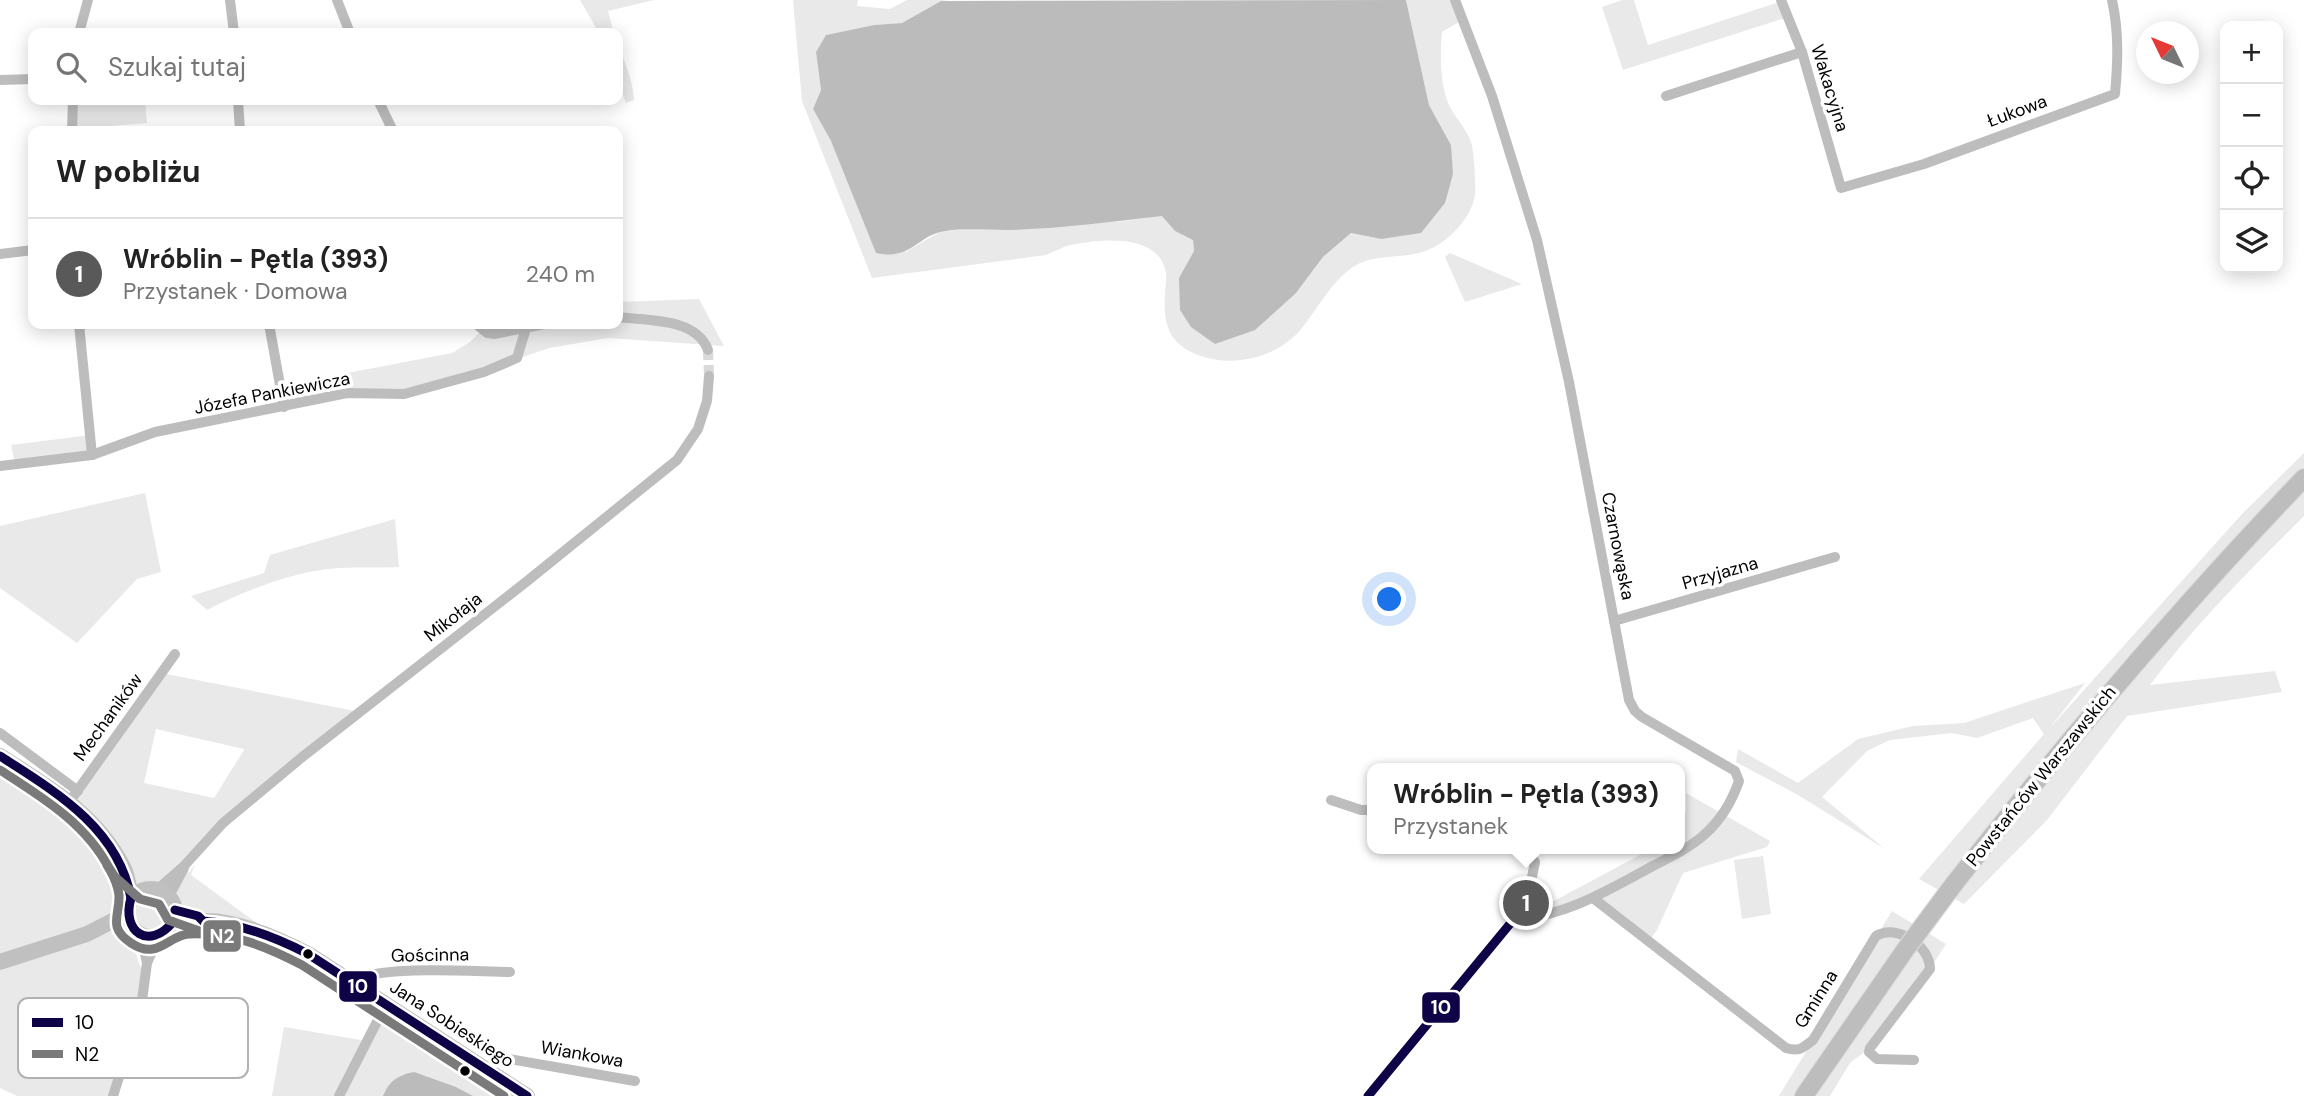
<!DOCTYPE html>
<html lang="pl">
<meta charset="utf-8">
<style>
body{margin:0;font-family:"DM Sans",sans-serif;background:#f2f2f2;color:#222}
.controls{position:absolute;right:21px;top:21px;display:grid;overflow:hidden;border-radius:14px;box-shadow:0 4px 18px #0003}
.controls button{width:63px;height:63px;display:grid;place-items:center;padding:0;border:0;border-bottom:2px solid #e0e0e0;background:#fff;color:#222;font:35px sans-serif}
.compass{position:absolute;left:2136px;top:21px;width:63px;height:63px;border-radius:50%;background:#fff;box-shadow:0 4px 18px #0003;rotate:313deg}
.you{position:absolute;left:1390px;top:600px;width:24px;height:24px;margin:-18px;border:5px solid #fff;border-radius:50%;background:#1a73e8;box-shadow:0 0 0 10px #1a73e833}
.badge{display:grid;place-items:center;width:46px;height:46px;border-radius:50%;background:#595959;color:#fff;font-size:23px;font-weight:700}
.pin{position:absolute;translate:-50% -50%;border:4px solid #fff;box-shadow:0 2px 7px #0006}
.popup{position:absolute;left:1367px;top:763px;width:318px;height:91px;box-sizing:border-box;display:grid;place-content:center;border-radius:14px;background:#fff;filter:drop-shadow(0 2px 5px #0005);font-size:23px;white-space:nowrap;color:#767676}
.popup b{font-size:26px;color:#222}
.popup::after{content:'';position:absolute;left:50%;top:100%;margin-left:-14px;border:14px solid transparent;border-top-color:#fff}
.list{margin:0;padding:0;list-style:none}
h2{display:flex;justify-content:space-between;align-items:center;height:91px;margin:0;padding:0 28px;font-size:30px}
h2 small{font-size:23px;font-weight:400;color:#767676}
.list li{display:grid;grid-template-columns:46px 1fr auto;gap:21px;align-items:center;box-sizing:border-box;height:112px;padding:0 28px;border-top:2px solid #e0e0e0}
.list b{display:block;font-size:26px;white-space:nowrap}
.list p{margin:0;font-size:23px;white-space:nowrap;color:#767676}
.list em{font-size:23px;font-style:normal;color:#767676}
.icon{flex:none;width:38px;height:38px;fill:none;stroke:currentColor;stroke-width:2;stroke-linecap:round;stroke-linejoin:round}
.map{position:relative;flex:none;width:2304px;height:1096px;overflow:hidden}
.search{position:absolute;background:#fff;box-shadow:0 4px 18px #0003;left:28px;top:28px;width:595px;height:77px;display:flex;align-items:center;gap:18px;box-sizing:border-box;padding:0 24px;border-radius:14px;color:#767676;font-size:26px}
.panel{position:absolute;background:#fff;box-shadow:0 4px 18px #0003;left:28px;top:126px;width:595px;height:203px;border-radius:14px}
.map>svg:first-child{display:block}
</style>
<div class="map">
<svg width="2304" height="1096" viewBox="0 0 2304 1096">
<rect width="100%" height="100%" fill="#fff"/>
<g fill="#e9e9e9" fill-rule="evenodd">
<path d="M580 0H654L608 11 614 33H599Z"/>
<path d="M793 0H858L857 6 890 9 907 0H949L941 1 902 23 874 25 826 35 816 52 821 90 813 109 831 141 905 252 940 232 972 228 1005 230 1125 221 1162 215 1175 231 1193 239 1194 251 1179 279 1296 293 1323 257 1351 233 1381 239 1451 145 1429 105 1406 0H1450L1459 22 1442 32C1440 54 1440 79 1447 100 1452 115 1466 127 1471 142 1474 150 1477 192 1474 200 1467 225 1440 250 1414 254 1395 258 1370 255 1353 267 1330 283 1319 307 1302 328 1279 357 1235 368 1201 356 1170 345 1163 327 1165 294 1165 288 1167 279 1166 273 1159 232 1100 239 1070 245 1062 247 1054 252 1046 255L872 278 802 101Z"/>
<path d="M1622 0H1634L1648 45 1782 1 1788 17 1623 70 1602 7Z"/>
<path d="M618 45C625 63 633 80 634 100L626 103 618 83Z"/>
<path d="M73 100H145L147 123 72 129Z"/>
<path d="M1450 253 1522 284 1465 302 1445 257Z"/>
<path d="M699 299 724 346 608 338 549 348 452 382 284 407 282 389 342 374 452 353 470 342 482 330 510 324H618V302Z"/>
<path d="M91 435 92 455 15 464 11 445Z"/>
<path d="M2304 453V516C2250 570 2195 624 2150 685L2275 671 2282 692 2127 716 2047 820 1964 904 1919 879 2044 734 2033 718 1977 738 1952 733 1890 740 1867 751 1822 797 1885 849 1798 795 1736 762 1738 749 1798 783 1858 739 1913 726 1964 723 2085 683 2049 729 2242 514Z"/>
<path d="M145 493 161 572 137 579 77 643 0 588V526Z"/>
<path d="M395 519 399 567C379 568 359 567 339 568 294 571 247 590 207 610L191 596 264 573 270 555Z"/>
<path d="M161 673 360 712 301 758 184 865 189 873 195 864 191 875 277 938 221 922 166 916 149 943 135 952 145 979 141 1007 171 1008 164 1042 154 1076 121 1073 113 1096H17L0 1088V767L68 815 70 801ZM156 729 244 749V750L214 798 144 783Z"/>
<path d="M1686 793 1770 841 1767 847 1683 873 1657 930 1649 941 1593 898 1535 917 1554 901 1651 849H1680V821L1686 812Z"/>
<path d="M1763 856 1771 914 1742 919 1734 860Z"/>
<path d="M1892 911 1946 944 1930 969 1870 1048 1850 1063 1830 1096H1779Z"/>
<path d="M386 1004 527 1096H473L456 1087 383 1096H272L284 1027 367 1041Z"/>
</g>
<g fill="#bbb">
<path d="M1406 0 1429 105 1451 145 1453 174 1445 203 1421 233 1381 239 1351 233 1323 257 1296 293 1255 330 1215 344 1191 327 1180 310 1179 278 1194 251 1193 240 1175 231 1162 216C1111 222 1057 229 1005 230 985 230 966 228 946 231 918 234 912 261 876 253L831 141 813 109 821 90 816 52 826 35 874 25 902 23 941 1Z"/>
<path d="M414 1072 456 1087 473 1096H383C389 1081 398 1075 414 1072Z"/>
</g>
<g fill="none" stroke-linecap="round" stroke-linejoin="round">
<path stroke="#d9d9d9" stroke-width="10" stroke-dasharray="10 5" stroke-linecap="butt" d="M708 350 709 376"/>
<defs>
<g id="primary">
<path d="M1954 884C2065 743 2180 607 2304 478"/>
<path d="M1804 1096 1905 950"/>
</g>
</defs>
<use href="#primary" stroke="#dbdbdb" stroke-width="20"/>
<g stroke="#bdbdbd" stroke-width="10">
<path d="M230 0 234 33"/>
<path d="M337 0 350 33"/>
<path d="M1455 0 1492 96 1537 240 1569 382 1629 700 1635 711 1642 717 1735 771 1739 781C1732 801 1720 821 1704 835 1688 849 1668 858 1649 868 1607 891 1563 917 1514 919"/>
<path d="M1781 0 1802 52 1841 188 1924 164 2115 94C2118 61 2119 32 2112 0"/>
<path d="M79 33 88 0"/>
<path d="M0 80 33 79"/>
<path d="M1666 96 1802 52"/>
<path d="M238 100 240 131"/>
<path d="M378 100 393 131"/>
<path d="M72 131 73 100"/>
<path d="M0 254 33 250"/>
<path d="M618 317C646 321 696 317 708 350"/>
<path d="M79 324 92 455"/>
<path d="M269 324 284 407"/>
<path d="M476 324 487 333 494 334 545 324"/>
<path d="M0 466 92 455 155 432 347 393 404 394 484 372 517 358 526 328"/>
<path d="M1614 621 1835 557"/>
<path d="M0 733 78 791"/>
<path d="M1331 800 1361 810H1372"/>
<path d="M70 801 175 654"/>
<path d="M158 889 184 866 223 823 301 758 526 582 677 460 698 429 707 401 709 376"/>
<path d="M169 896 184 868"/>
<path d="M1593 898 1786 1048C1799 1052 1803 1048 1813 1040L1876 936C1897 923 1930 946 1930 969L1870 1048 1869 1052 1877 1059 1914 1060"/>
<path d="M147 963 159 936"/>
<path d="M352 982C377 964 476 972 510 972"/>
<path d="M488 1071 498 1057 635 1081"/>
<path d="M113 1096 141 1008 147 963 141 935"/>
<path d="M339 1096 386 1004"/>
<path d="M1368 1096 1514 919 1531 882 1535 862 1521 849"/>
</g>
<g stroke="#c0c0c0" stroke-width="16">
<path d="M0 756C48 787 96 814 123 867 128 876 129 888 131 898"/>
<circle cx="151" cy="913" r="24"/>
<path d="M173 922C184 922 196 921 207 921 240 921 279 939 308 954L527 1096"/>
<path d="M0 962 87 934 126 914"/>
</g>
<use href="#primary" stroke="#bdbdbd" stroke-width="18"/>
<defs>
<path id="primary-bridge" d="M1905 950 1954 884"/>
</defs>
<use href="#primary-bridge" stroke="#dbdbdb" stroke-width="20" stroke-linecap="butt"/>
<use href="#primary-bridge" stroke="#bdbdbd" stroke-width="18"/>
<defs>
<g id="bus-1">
<path d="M0 756C56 792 118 828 131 898"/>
<path d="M131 898C121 932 149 951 173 922"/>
<path d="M175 910 198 916 203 921C240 923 275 937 308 954L527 1096"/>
<path d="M1368 1096 1514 919"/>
</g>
<g id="bus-2">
<path d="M0 770C42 797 87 824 110 870 114 877 118 887 119 895 120 916 107 927 131 943 158 961 168 935 189 934 231 932 266 946 302 965L504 1096"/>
<path d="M107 865 115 877 140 899 159 904 168 920 205 933"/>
</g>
</defs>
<use href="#bus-1" stroke="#fff" stroke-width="14"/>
<use href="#bus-2" stroke="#fff" stroke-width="14"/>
<use href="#bus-1" stroke="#0e0347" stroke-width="9"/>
<use href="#bus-2" stroke="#7a7a7a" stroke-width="9"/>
</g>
<g fill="#000" stroke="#fff" stroke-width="2.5">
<circle cx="308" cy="954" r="6"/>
<circle cx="465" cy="1071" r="6"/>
</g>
<g text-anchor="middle" stroke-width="7" stroke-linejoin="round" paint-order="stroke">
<g font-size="18" fill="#000" stroke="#fff">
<text transform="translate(1830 88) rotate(73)" y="6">Wakacyjna</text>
<text transform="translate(2017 111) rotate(-20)" y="6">Łukowa</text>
<text transform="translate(272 393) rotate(-11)" y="6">Józefa Pankiewicza</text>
<text transform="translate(1618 546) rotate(79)" y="6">Czarnowąska</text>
<text transform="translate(1720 573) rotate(-16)" y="6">Przyjazna</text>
<text transform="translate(453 617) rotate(-38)" y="6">Mikołaja</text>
<text transform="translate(108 717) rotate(-54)" y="6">Mechaników</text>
<text transform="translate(2041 776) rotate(-51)" y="6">Powstańców Warszawskich</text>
<text transform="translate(430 955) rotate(-1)" y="6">Gościnna</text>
<text transform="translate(1816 999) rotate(-58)" y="6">Gminna</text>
<text transform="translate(452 1024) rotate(33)" y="6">Jana Sobieskiego</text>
<text transform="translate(582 1054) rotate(10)" y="6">Wiankowa</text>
</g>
</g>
<rect x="18" y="998" width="230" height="80" rx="10" fill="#fff" stroke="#b2b2b2" stroke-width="2"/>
<rect x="32" y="1018" width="31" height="9" fill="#0e0347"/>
<rect x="32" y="1050" width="31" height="8" fill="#7a7a7a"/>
<g font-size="19" fill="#000">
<text x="75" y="1029">10</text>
<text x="75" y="1061">N2</text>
</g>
<g stroke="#fff" stroke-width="2.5">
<rect x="202" y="919" width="40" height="34" rx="7" fill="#7a7a7a"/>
<rect x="338" y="970" width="40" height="33" rx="7" fill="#0e0347"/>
<rect x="1421" y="991" width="40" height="33" rx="7" fill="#0e0347"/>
</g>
<g font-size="19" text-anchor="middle" font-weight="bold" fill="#fff">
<text x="222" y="943">N2</text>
<text x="358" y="993">10</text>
<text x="1441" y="1014">10</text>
</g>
</svg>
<div class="controls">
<button>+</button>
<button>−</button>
<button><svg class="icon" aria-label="locate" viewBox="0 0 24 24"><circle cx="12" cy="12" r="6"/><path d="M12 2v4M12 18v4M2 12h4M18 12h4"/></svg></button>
<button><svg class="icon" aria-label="layers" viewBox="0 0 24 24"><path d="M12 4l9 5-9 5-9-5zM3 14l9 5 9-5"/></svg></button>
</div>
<svg class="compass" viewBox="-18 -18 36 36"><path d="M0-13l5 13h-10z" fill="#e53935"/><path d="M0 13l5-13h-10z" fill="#767676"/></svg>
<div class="you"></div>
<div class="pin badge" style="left:1526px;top:903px">1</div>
<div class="popup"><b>Wróblin - Pętla (393)</b>Przystanek</div>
<div class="search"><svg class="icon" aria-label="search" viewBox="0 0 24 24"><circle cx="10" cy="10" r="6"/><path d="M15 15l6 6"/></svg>Szukaj tutaj</div>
<section class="panel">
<h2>W pobliżu<small></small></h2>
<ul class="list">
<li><span class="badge">1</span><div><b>Wróblin - Pętla (393)</b><p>Przystanek · Domowa</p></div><em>240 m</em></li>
</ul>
</section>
</div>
